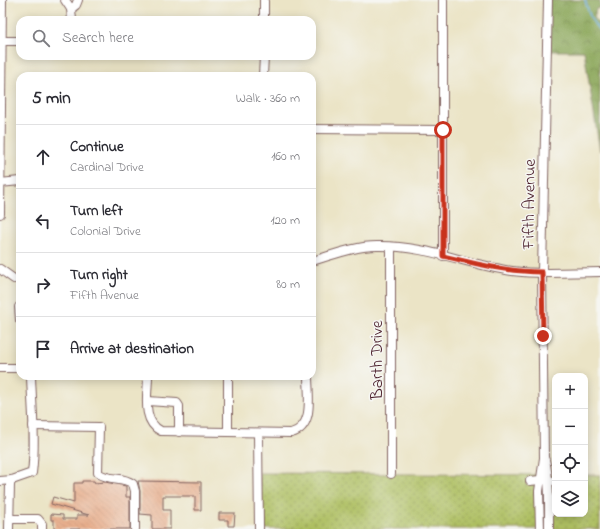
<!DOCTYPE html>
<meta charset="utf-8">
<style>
body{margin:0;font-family:"Indie Flower",sans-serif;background:#f2f2f3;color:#2b2b33}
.controls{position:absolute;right:12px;bottom:12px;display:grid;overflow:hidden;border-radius:8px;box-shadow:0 2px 10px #0003}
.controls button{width:36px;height:36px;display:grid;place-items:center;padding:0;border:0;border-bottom:1px solid #e1e1e2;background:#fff;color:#2b2b33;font:20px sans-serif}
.stop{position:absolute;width:12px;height:12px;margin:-9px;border:3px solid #c8321e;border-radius:50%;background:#fff}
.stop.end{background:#c8321e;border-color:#fff;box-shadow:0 1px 4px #0008}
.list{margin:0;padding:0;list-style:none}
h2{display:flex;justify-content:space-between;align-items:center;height:52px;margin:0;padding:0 16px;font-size:17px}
h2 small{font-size:13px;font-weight:400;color:#7c7c81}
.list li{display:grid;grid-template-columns:26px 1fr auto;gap:12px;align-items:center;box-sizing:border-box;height:64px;padding:0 16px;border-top:1px solid #e1e1e2}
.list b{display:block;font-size:15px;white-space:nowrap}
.list p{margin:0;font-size:13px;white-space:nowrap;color:#7c7c81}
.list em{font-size:13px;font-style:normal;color:#7c7c81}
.icon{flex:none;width:22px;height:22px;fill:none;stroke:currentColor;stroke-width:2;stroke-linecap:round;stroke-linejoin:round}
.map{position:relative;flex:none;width:600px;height:529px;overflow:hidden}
.search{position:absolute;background:#fff;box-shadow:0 2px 10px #0003;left:16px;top:16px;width:300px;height:44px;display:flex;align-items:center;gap:10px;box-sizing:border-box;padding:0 14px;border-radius:12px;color:#7c7c81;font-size:15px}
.panel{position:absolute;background:#fff;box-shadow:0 2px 10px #0003;left:16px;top:72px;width:300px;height:308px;border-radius:12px}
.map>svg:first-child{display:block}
</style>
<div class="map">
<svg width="600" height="529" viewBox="0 0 600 529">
<defs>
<pattern id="grass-dots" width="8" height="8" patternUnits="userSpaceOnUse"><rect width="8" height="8" fill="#aebf62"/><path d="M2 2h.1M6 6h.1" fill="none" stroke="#909b51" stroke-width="1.8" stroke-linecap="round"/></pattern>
<pattern id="forest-crowns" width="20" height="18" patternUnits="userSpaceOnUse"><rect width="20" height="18" fill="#8aa658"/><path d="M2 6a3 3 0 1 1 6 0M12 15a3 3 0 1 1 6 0" fill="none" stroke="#738749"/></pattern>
<pattern id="building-back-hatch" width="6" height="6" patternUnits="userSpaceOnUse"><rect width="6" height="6" fill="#e8af8d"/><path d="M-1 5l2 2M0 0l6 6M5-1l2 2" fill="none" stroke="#c8967a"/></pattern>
</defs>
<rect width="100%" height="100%" fill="#f6f6f2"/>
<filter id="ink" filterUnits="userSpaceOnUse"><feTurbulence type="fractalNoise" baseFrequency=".025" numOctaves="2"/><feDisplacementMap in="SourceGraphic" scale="8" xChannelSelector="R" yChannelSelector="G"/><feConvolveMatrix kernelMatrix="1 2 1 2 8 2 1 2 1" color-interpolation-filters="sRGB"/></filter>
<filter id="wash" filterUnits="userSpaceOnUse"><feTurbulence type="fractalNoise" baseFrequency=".012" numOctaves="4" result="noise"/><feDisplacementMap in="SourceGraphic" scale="16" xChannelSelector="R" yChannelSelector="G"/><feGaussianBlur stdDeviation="0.9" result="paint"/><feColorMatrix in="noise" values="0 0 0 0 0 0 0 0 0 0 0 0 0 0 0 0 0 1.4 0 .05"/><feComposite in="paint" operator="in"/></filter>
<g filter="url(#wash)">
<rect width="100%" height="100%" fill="#ebe4c6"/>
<path fill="url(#grass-dots)" stroke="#7c6f46" d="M259 473 555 475V514H585V475H600V529H259Z"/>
<path fill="url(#forest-crowns)" stroke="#6a6242" d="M548 0H600V8L596 9 594 19 600 25V151L584 51H547Z"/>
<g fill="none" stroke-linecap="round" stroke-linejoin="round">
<path stroke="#6cb0e2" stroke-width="1.5" d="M585 0C589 12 590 22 600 30"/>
</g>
<g id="blocks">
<g fill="url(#building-back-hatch)">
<path d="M82 481H94L95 483 105 482 126 486V497H130V529H54V520H51V514L63 515V519H77V515H89L51 504 53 497 74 503V483H82Z"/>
<path d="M138 481 201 482V510H195V496H163V510H170V529H152V515L140 514V491Z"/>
<path d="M219 513H235L234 526H228V520H219Z"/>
</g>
</g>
</g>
<g filter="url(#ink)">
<use href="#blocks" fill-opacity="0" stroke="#826461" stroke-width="1"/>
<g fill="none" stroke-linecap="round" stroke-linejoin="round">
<defs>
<g id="minor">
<path d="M65 0 71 9 72 20"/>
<path d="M443 0V256"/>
<path d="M71 9 76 5 78 0"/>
<path d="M264 20V0"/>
<path d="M2 41H20"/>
<path d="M263 76 264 56"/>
<path d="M312 129 443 130"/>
<path d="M0 183 20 181"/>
<path d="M0 214 2 0"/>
<path d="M391 247V474"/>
<path d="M312 261C333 255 355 246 377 246 423 245 467 264 512 271 540 275 572 272 600 272"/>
<path d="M0 269 14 279"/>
<path d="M19 307 20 320"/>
<path d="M0 368H20"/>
<path d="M148 376C148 394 141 421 161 431L291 433C315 427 308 395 308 376"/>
<path d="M228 376V432"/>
<path d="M148 401 177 403 179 406V432"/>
<path d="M33 426 99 427 98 473C111 482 121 475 133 484L135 491V529"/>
<path d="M258 433 259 529"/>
<path d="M545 460C550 482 549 506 549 529"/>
<path d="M0 481 12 480 32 473C36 441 32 408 31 376"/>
<path d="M530 481 540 480 555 481"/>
<path d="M10 519H38L42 524V529"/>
<path d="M9 529 10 484 12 480"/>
<path d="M540 529 539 491 544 458 542 272 548 0"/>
</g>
</defs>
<use href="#minor" stroke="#826461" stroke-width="10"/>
<use href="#minor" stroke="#fff" stroke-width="8"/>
</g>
</g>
<g fill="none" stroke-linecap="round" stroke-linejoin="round" filter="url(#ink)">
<path stroke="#c8321e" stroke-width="5" d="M443 130V256C476 264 508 272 542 272L543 336"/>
</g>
<g text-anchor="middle" stroke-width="3" stroke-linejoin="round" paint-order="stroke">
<g font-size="17" fill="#4a1f2b" stroke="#f6f6f2">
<text transform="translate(528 204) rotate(-89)" y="6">Fifth Avenue</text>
<text transform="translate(376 360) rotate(-90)" y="6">Barth Drive</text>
</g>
</g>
</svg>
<div class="controls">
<button>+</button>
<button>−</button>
<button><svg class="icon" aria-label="locate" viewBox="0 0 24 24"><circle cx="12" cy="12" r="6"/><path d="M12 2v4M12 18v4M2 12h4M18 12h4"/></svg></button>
<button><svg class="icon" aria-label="layers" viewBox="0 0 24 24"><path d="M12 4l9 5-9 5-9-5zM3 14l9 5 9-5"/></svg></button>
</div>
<div class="stop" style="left:443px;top:130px"></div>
<div class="stop end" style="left:543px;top:336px"></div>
<div class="search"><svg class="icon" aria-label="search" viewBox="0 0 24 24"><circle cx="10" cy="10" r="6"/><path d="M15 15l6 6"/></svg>Search here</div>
<section class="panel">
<h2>5 min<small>Walk · 360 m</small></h2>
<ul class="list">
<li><svg class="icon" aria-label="ahead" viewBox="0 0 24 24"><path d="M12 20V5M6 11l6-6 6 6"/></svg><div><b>Continue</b><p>Cardinal Drive</p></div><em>160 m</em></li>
<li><svg class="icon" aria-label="left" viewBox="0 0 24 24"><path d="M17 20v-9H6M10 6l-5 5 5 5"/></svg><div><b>Turn left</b><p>Colonial Drive</p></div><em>120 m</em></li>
<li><svg class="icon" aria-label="right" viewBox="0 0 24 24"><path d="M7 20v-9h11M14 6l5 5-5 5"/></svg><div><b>Turn right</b><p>Fifth Avenue</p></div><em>80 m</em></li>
<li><svg class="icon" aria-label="arrive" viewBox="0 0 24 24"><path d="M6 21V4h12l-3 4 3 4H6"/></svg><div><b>Arrive at destination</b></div></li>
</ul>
</section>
</div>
